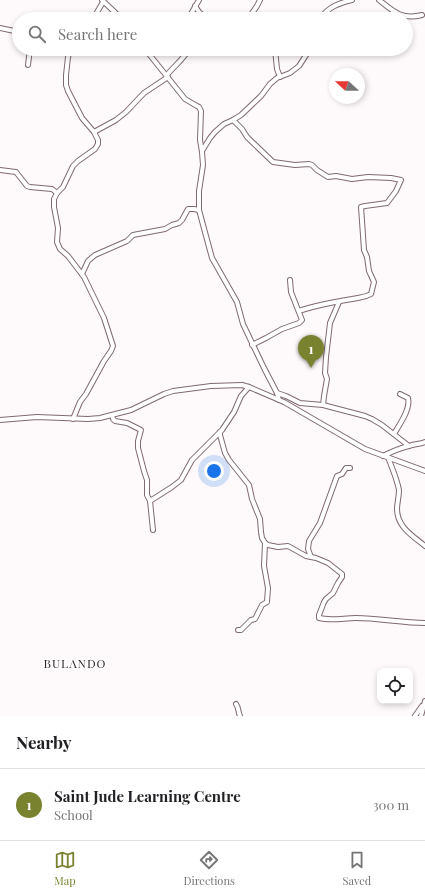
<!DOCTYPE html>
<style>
body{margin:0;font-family:"Playfair Display",serif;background:#f2f2f2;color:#202124}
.controls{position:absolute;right:12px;bottom:12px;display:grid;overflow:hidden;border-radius:8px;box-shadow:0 2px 6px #0003}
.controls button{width:36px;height:36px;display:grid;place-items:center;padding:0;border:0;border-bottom:1px solid #e0e0e0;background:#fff;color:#202124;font:20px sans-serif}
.compass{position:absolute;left:329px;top:68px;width:36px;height:36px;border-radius:50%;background:#fff;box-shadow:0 2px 6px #0003;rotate:291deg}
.you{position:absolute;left:214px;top:471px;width:14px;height:14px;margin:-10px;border:3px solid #fff;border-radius:50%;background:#1a73e8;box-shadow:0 0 0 6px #1a73e833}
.badge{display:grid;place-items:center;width:26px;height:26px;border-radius:50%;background:#79822e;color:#fff;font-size:13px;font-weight:700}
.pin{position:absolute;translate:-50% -33px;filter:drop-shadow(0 1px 2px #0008)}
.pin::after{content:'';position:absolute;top:21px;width:14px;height:12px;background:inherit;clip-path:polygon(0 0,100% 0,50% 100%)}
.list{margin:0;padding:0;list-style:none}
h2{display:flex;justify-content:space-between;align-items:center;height:52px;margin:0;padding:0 16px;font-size:17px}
h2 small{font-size:13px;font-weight:400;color:#757577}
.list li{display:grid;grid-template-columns:26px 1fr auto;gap:12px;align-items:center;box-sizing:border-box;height:72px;padding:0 16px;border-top:1px solid #e0e0e0}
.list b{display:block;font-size:15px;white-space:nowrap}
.list p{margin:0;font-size:13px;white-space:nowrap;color:#757577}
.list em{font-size:13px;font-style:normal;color:#757577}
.icon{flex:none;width:22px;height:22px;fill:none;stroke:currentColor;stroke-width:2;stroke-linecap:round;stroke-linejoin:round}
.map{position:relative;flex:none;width:425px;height:716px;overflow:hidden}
.search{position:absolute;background:#fff;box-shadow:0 2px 6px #0003;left:12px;right:12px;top:12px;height:44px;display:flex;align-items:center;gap:10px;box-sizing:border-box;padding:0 14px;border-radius:22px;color:#757577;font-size:15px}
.sheet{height:124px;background:#fff}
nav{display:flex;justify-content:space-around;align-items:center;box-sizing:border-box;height:56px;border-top:1px solid #e0e0e0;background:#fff;font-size:11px;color:#757577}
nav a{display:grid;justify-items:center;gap:2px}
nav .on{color:#79822e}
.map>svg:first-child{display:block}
</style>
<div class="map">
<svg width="425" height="716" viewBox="0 0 425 716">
<rect width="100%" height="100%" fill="#fef9fb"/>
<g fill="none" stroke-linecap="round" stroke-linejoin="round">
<defs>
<g id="minor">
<path d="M102 0 122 19"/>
<path d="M379 0C394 12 402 20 422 15"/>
<path d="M195 6 199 12 207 19"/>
<path d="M93 19 103 2"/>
<path d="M188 19 199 0"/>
<path d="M248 19 257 6 260 0"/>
<path d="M320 19C328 7 339 3 352 0"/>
<path d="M0 28 19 32"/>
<path d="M51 49 64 51 69 53"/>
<path d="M71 49 68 57 66 75V85L68 91 82 118 94 132 98 140V144L95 149 78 161 73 166 63 187 57 193 54 199V207L58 228 57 242 60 249 68 256 84 277 104 318 113 346 111 351 104 361 86 394 80 402 73 419"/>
<path d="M145 49 185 99 197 106 199 107 201 111 200 140 202 152 203 165 199 191V210L212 258 237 302 243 324 264 368 277 393 279 400"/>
<path d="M275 49 277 69 280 77"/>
<path d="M28 65 30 49"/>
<path d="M167 75C174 66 183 60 189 49"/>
<path d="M233 120 242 129 247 137 273 162 295 165 309 164 312 165 317 170 328 177 336 176 352 179 368 177 391 178 401 180 396 191 387 203 365 206 361 207 364 250 367 257 369 271 374 282 371 294C364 298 360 297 352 299 334 302 316 305 299 311"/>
<path d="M94 132 116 120 126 112 144 93 168 77"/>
<path d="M202 151 210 138 215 132 224 124 233 120 241 115 261 96 270 84 277 78 290 73 299 66 310 49"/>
<path d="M0 170 16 172 27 186 30 187 52 189 57 193"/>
<path d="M82 274 88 261 95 255 127 241 133 235 165 229 172 225 179 223 182 220 188 209H194L199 210"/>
<path d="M252 345 266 338 282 329 299 323 302 320 291 292 290 280"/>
<path d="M277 393 286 396 300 403 323 405 365 416 372 419 382 425 409 446"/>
<path d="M323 405 324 396 327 379 325 373 326 357 330 323 339 302"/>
<path d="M112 415 113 419 115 421 127 423 141 430 138 441V448L144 471 147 480V495L150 501"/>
<path d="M0 420 37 417 88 419 100 418 131 410 164 394 173 391 211 386 242 385 249 387 284 402 365 449 425 471"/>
<path d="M220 432V435L225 453 229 460 249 485 252 499 260 519 261 532 262 538 265 543 268 545 278 547 288 546 306 556 316 558 328 563 342 574V577L338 583 333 593 326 599 324 602 319 615V618C331 621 344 618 356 618 379 618 402 623 425 623"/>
<path d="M394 434C399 425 411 409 408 398L400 394"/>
<path d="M383 456C391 452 400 448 409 446 414 444 420 444 425 442"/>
<path d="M388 457C392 468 397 479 399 490 399 497 397 503 397 509 397 527 413 536 425 546"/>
<path d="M153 530 150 501 172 487 181 480 192 460 222 430 234 412 241 396 249 387"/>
<path d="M311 557 308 549 309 541 320 523 337 476 342 474 346 468H350"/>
<path d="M238 630H241L251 620 255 619 262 605 267 602 268 588 264 566 265 543"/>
<path d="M236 704C239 708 238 712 240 716"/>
<path d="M415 716 422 706"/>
<path d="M421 716 425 701"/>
</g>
</defs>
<use href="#minor" stroke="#7f6973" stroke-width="6"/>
<use href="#minor" stroke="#fff" stroke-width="4"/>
</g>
<g text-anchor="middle" stroke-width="3" stroke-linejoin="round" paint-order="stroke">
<g font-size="12" letter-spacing="1" fill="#30272b" stroke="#fff">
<text x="75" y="668">BULANDO</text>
</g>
</g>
</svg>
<div class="controls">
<button><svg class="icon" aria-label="locate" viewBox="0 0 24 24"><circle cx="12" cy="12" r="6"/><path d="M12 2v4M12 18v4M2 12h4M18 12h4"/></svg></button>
</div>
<svg class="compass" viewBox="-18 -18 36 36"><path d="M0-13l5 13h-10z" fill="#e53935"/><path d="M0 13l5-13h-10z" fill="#757577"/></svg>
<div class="you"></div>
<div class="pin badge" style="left:311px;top:368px">1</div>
<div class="search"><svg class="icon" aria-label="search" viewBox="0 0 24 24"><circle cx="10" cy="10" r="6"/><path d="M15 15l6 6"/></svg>Search here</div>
</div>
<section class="sheet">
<h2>Nearby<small></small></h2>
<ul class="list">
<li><span class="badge">1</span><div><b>Saint Jude Learning Centre</b><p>School</p></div><em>300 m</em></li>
</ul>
</section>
<nav>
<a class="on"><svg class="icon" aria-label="map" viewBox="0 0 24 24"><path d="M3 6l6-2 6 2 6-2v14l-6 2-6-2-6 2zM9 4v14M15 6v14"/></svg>Map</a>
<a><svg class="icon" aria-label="directions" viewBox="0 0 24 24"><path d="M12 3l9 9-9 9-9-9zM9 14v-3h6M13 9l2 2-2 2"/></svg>Directions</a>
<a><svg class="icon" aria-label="saved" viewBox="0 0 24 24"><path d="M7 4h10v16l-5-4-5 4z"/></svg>Saved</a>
</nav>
